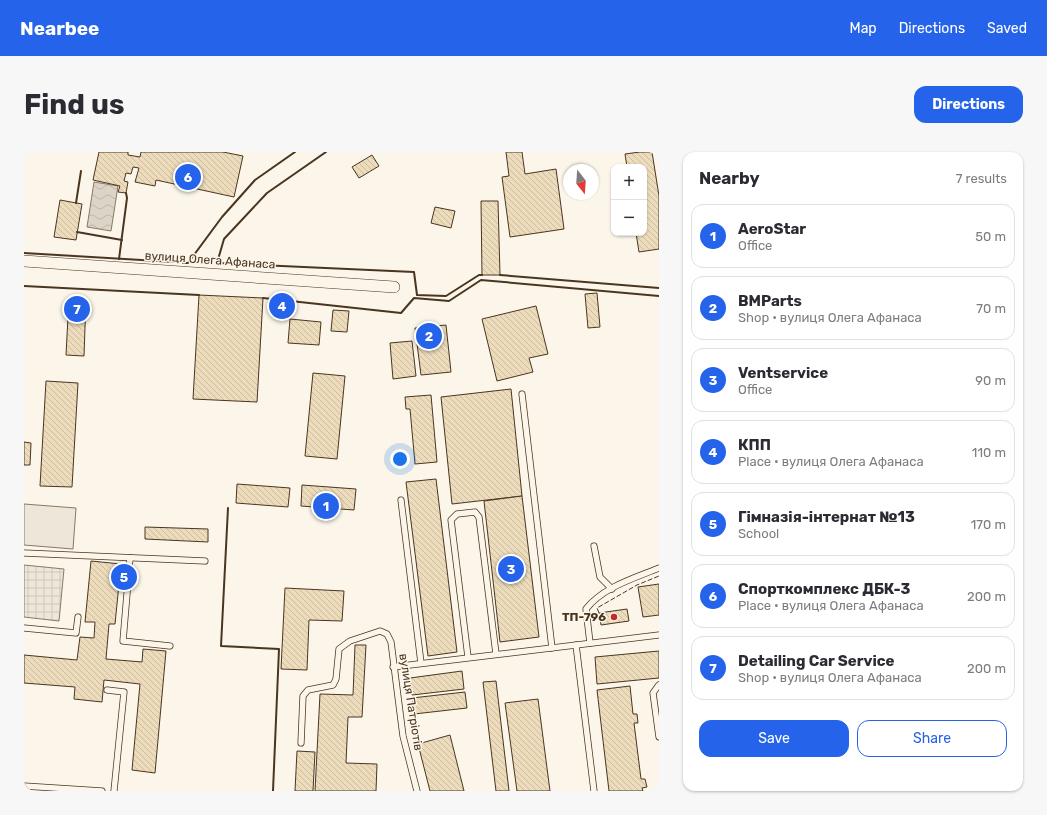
<!DOCTYPE html>
<meta charset="utf-8">
<style>
body{margin:0;font-family:Rubik,sans-serif;background:#f7f7f7;color:#2b2b33}
.controls{position:absolute;right:12px;top:12px;display:grid;overflow:hidden;border-radius:8px;box-shadow:0 1px 3px #0004}
.controls button{width:36px;height:36px;display:grid;place-items:center;padding:0;border:0;border-bottom:1px solid #e1e1e2;background:#fff;color:#2b2b33;font:20px sans-serif}
.compass{position:absolute;left:539px;top:12px;width:36px;height:36px;border-radius:50%;background:#fff;box-shadow:0 1px 3px #0004;rotate:163deg}
.you{position:absolute;left:376px;top:307px;width:14px;height:14px;margin:-10px;border:3px solid #fff;border-radius:50%;background:#1a73e8;box-shadow:0 0 0 6px #1a73e833}
.badge{display:grid;place-items:center;width:26px;height:26px;border-radius:50%;background:#2563eb;color:#fff;font-size:13px;font-weight:700}
.pin{position:absolute;translate:-50% -50%;border:2px solid #fff;box-shadow:0 1px 4px #0006}
.list{margin:0;padding:0;list-style:none}
h2{display:flex;justify-content:space-between;align-items:center;height:52px;margin:0;padding:0 16px;font-size:17px}
h2 small{font-size:13px;font-weight:400;color:#7c7c81}
.list li{display:grid;grid-template-columns:26px 1fr auto;gap:12px;align-items:center;box-sizing:border-box;height:64px;margin:0 8px 8px;padding:0 8px;border:1px solid #e1e1e2;border-radius:12px}
.list b{display:block;font-size:15px;white-space:nowrap}
.list p{margin:0;font-size:13px;white-space:nowrap;color:#7c7c81}
.list em{font-size:13px;font-style:normal;color:#7c7c81}
.actions{display:flex;gap:8px;padding:12px 16px}
.actions a{flex:1;padding:9px 0;border:1px solid #2563eb;border-radius:12px;text-align:center;font-size:14px;color:#2563eb}
.actions .main{background:#2563eb;color:#fff}
.map{position:relative;flex:none;width:635px;height:639px;overflow:hidden;border-radius:12px}
header{display:flex;align-items:center;gap:24px;box-sizing:border-box;height:56px;padding:0 20px;background:#2563eb;color:#fff}
header strong{font-size:19px}
nav{display:flex;gap:22px;margin-inline-start:auto;font-size:14px}
.intro{display:flex;align-items:center;justify-content:space-between;box-sizing:border-box;height:96px;padding:0 24px}
h1{margin:0;font-size:28px}
.button{padding:10px 18px;border-radius:12px;background:#2563eb;color:#fff;font-size:14px;font-weight:700}
main{display:flex;gap:24px;padding:0 24px}
aside{flex:1;background:#fff;border-radius:12px;box-shadow:0 1px 3px #0004}
.map>svg:first-child{display:block}
</style>
<header>
<strong>Nearbee</strong>
<nav><a>Map</a><a>Directions</a><a>Saved</a></nav>
</header>
<div class="intro"><h1>Find us</h1><a class="button">Directions</a></div>
<main>
<div class="map">
<svg width="635" height="639" viewBox="0 0 635 639">
<defs>
<pattern id="plaza-grid" width="8" height="8" patternUnits="userSpaceOnUse"><rect width="8" height="8" fill="#ede7d9"/><path d="M0 4h8M4 0v8" fill="none" stroke="#cdc7ba"/></pattern>
<pattern id="water-waves" width="16" height="10" patternUnits="userSpaceOnUse"><rect width="16" height="10" fill="#dcd4c6"/><path d="M0 5q4-4 8 0t8 0" fill="none" stroke="#beb7aa"/></pattern>
<pattern id="building-back-hatch" width="6" height="6" patternUnits="userSpaceOnUse"><rect width="6" height="6" fill="#ecdcbc"/><path d="M-1 5l2 2M0 0l6 6M5-1l2 2" fill="none" stroke="#ccbda1"/></pattern>
</defs>
<rect width="100%" height="100%" fill="#fbf6e9"/>
<path fill="#ede6d9" stroke="#887966" d="M0 352 52 356 49 397 0 393Z"/>
<path fill="url(#plaza-grid)" stroke="#887966" d="M0 413 40 417 35 469 0 465Z"/>
<path fill="url(#water-waves)" stroke="#887966" d="M70 30 94 34 87 79 63 75Z"/>
<g fill="url(#building-back-hatch)" stroke="#4a3520">
<path d="M75 0H104V3L116 5 117 0H199L219 4 210 45 132 28 131 34 111 30 115 16 109 15 107 22 102 21 100 29 104 30 102 41 94 40 96 34 69 28Z"/>
<path d="M482 0H498L501 22 532 17 540 77 486 85 478 25 485 24Z"/>
<path d="M616 0H628L635 44V97L615 100 612 81H620V15H603L601 2Z"/>
<path d="M348 3 355 14 335 26 328 15Z"/>
<path d="M36 48 58 52 52 88 30 85Z"/>
<path d="M457 49H474L476 123H458Z"/>
<path d="M411 55 431 59 427 76 407 71Z"/>
<path d="M573 141 576 175 564 176 561 142Z"/>
<path d="M175 143 239 146 233 250 169 247Z"/>
<path d="M45 146 62 147 60 204 42 203Z"/>
<path d="M252 151H264L263 158 252 157Z"/>
<path d="M512 154 524 202 505 206 509 220 473 229 458 167Z"/>
<path d="M309 158 325 159 323 180 307 179Z"/>
<path d="M266 167 297 170 295 193 264 191Z"/>
<path d="M422 173 427 220 397 223 391 176Z"/>
<path d="M388 189 392 224 369 227 366 191Z"/>
<path d="M289 221 321 224 313 307 281 304Z"/>
<path d="M22 229 54 231 48 335 16 334Z"/>
<path d="M487 237 498 344 428 352 417 245Z"/>
<path d="M407 243 413 310 391 312 386 257H382L381 245Z"/>
<path d="M0 290 7 291 6 313H0Z"/>
<path d="M412 327 433 500 404 504 382 330Z"/>
<path d="M213 332 266 336 264 355 212 351Z"/>
<path d="M278 333 332 337 330 358 277 354Z"/>
<path d="M498 344 515 485 476 490 460 349Z"/>
<path d="M121 375 184 377V390L121 387Z"/>
<path d="M67 409 97 412 91 472H85L82 507 118 510 119 497 142 499 131 621 108 618 116 532 80 528 78 550 50 547 51 535 0 531V503L53 508 56 485 70 486 71 470H61Z"/>
<path d="M635 432V463L619 465 614 435Z"/>
<path d="M261 436 320 439 318 469 285 468 283 518 257 517Z"/>
<path d="M603 457 605 469 577 473 575 461Z"/>
<path d="M331 493H342L338 565H324L322 611 353 612 352 639H291L296 542 329 543Z"/>
<path d="M635 499V526L573 532 571 505Z"/>
<path d="M438 519 440 537 388 543 386 526Z"/>
<path d="M472 529 485 639H472L459 530Z"/>
<path d="M606 534 609 562H613L614 571H610L617 627H621L623 635 618 636 619 639H585L573 538Z"/>
<path d="M441 540 443 556 390 562 388 546Z"/>
<path d="M514 547 526 639H493L481 551Z"/>
<path d="M426 583 440 639H406L394 592Z"/>
<path d="M273 599 291 600 289 639H271Z"/>
</g>
<g fill="none" stroke-linecap="round" stroke-linejoin="round">
<defs>
<g id="lane">
<path d="M498 242 528 496"/>
<path d="M377 348 397 511"/>
<path d="M570 394 576 425 588 437"/>
<path d="M0 401 181 409"/>
<path d="M106 406 99 489 146 494"/>
<path d="M0 476 52 481 54 465"/>
<path d="M566 491 562 457C579 435 611 426 635 416"/>
<path d="M552 493 570 639"/>
<path d="M444 505 427 368 433 362 451 360 455 365 472 502"/>
<path d="M369 515 635 483"/>
<path d="M635 533 634 534 629 541 635 585"/>
<path d="M83 538 100 540 90 639"/>
<path d="M277 591 279 544 284 538 309 533 312 527 315 497 326 489 356 479 363 482 367 490 379 584 393 639"/>
<path d="M0 634 78 639"/>
</g>
<path id="street" d="M0 109 370 135"/>
</defs>
<use href="#lane" stroke="#4a3520" stroke-width="7"/>
<use href="#street" stroke="#4a3520" stroke-width="12"/>
<use href="#lane" stroke="#fbf6e9" stroke-width="5.5"/>
<use href="#street" stroke="#fbf6e9" stroke-width="11"/>
<path stroke="#4a3520" stroke-width="1" stroke-dasharray="5 2" stroke-linecap="butt" d="M575 461 573 456 613 433 635 424"/>
<g stroke="#4a3520" stroke-width="2">
<path d="M302 0 243 41 200 87 193 111 390 120 393 143 422 144 455 123H458"/>
<path d="M52 51 57 19"/>
<path d="M53 80 98 88"/>
<path d="M0 101 151 110"/>
<path d="M95 107 103 46 102 41"/>
<path d="M159 111H164L198 65 231 28 271 0"/>
<path d="M476 123 635 136"/>
<path d="M0 134 175 143"/>
<path d="M239 146 377 161 390 146 425 149 457 128 635 144"/>
<path d="M204 356 197 494 255 497 249 639"/>
</g>
</g>
<circle fill="#c62828" stroke="#fbf6e9" stroke-width="1.5" cx="590" cy="465" r="4"/>
<g text-anchor="middle" stroke-width="3" stroke-linejoin="round" paint-order="stroke">
<g font-size="12" fill="#4a3520" stroke="#fbf6e9">
<text transform="translate(186 108) rotate(4)" y="4">вулиця Олега Афанаса</text>
<text transform="translate(387 550) rotate(81)" y="4">вулиця Патріотів</text>
</g>
<g font-size="12" font-weight="bold" fill="#4a3520" stroke="#fbf6e9" text-anchor="end">
<text x="582" y="469">ТП-796</text>
</g>
</g>
</svg>
<div class="controls">
<button>+</button>
<button>−</button>
</div>
<svg class="compass" viewBox="-18 -18 36 36"><path d="M0-13l5 13h-10z" fill="#e53935"/><path d="M0 13l5-13h-10z" fill="#7c7c81"/></svg>
<div class="you"></div>
<div class="pin badge" style="left:302px;top:354px">1</div>
<div class="pin badge" style="left:405px;top:184px">2</div>
<div class="pin badge" style="left:487px;top:417px">3</div>
<div class="pin badge" style="left:258px;top:154px">4</div>
<div class="pin badge" style="left:100px;top:425px">5</div>
<div class="pin badge" style="left:164px;top:25px">6</div>
<div class="pin badge" style="left:53px;top:157px">7</div>
</div>
<aside>
<h2>Nearby<small>7 results</small></h2>
<ul class="list">
<li><span class="badge">1</span><div><b>AeroStar</b><p>Office</p></div><em>50 m</em></li>
<li><span class="badge">2</span><div><b>BMParts</b><p>Shop · вулиця Олега Афанаса</p></div><em>70 m</em></li>
<li><span class="badge">3</span><div><b>Ventservice</b><p>Office</p></div><em>90 m</em></li>
<li><span class="badge">4</span><div><b>КПП</b><p>Place · вулиця Олега Афанаса</p></div><em>110 m</em></li>
<li><span class="badge">5</span><div><b>Гімназія-інтернат №13</b><p>School</p></div><em>170 m</em></li>
<li><span class="badge">6</span><div><b>Спорткомплекс ДБК-3</b><p>Place · вулиця Олега Афанаса</p></div><em>200 m</em></li>
<li><span class="badge">7</span><div><b>Detailing Car Service</b><p>Shop · вулиця Олега Афанаса</p></div><em>200 m</em></li>
</ul>
<div class="actions"><a class="main">Save</a><a>Share</a></div>
</aside>
</main>
